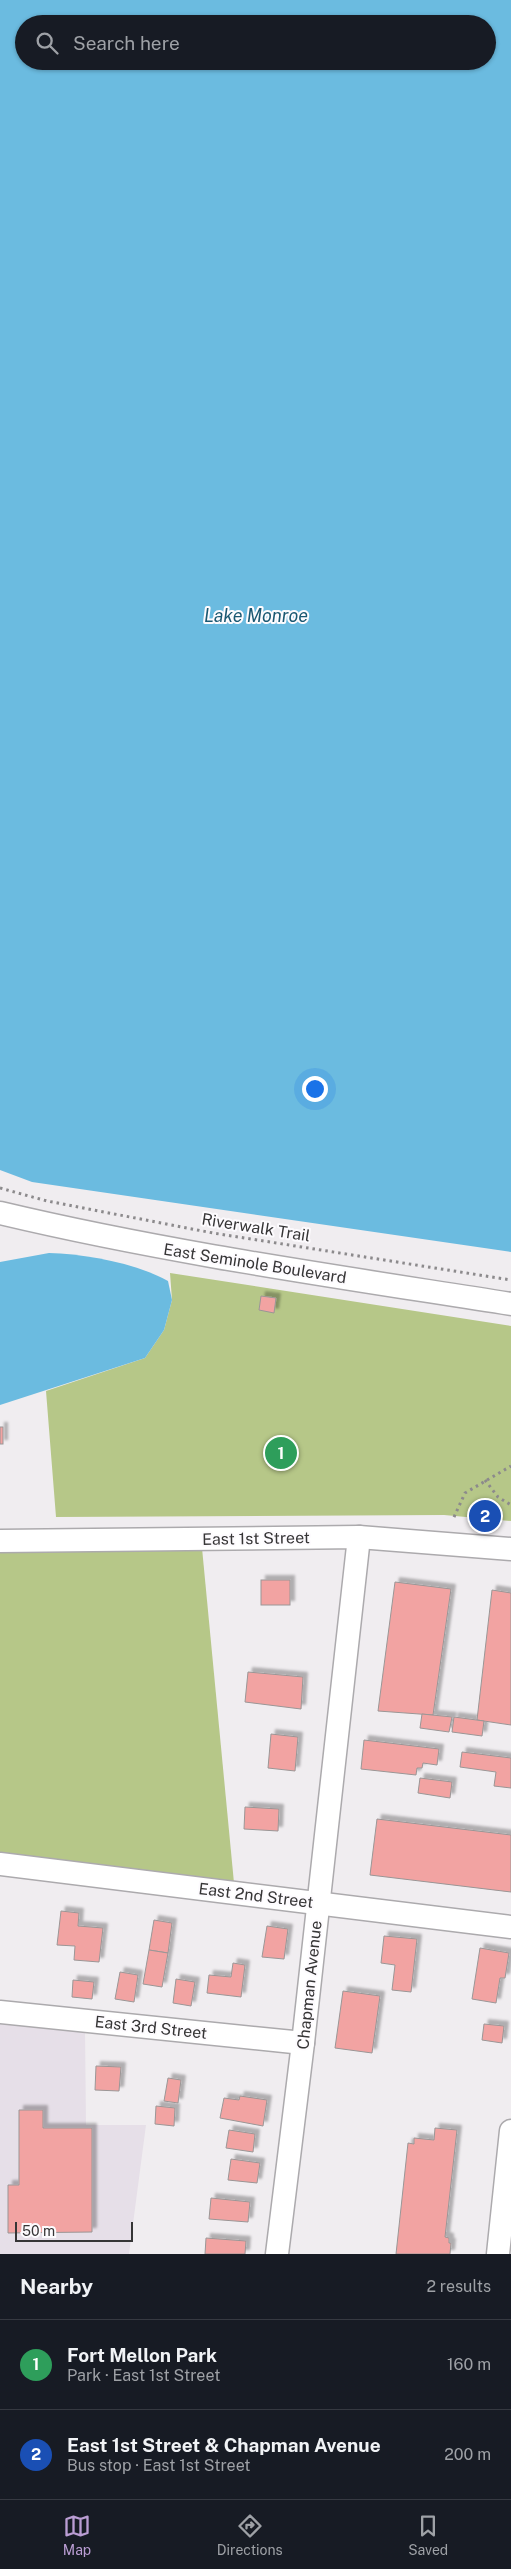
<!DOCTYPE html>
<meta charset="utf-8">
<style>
body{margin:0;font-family:"Public Sans",sans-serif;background:#242831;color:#f1f3f6}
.scale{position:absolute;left:15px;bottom:12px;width:118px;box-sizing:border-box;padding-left:5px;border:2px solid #363536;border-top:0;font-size:14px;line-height:18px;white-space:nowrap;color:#363536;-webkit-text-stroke:4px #fdfbfe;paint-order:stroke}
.you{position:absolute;left:314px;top:1088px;width:18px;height:18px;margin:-12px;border:4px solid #fff;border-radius:50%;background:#1a73e8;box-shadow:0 0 0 8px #1a73e833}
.badge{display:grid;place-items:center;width:32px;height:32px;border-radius:50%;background:#ba9dd3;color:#fff;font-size:16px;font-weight:700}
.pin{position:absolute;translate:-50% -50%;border:2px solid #fff;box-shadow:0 1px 5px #0006}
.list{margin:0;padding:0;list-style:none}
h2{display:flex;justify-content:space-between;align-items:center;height:65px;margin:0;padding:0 20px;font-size:21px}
h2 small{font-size:16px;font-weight:400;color:#9ea1a6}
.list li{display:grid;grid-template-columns:32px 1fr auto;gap:15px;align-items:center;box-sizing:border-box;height:90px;padding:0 20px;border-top:1px solid #363941}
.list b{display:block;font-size:19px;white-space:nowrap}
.list p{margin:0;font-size:16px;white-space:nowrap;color:#9ea1a6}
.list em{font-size:16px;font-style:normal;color:#9ea1a6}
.icon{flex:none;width:28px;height:28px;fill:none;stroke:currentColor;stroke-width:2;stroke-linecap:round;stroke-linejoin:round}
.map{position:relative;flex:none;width:511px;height:2254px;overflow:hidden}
.search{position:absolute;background:#171b24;box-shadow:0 1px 4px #0004;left:15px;right:15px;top:15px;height:55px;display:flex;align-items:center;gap:12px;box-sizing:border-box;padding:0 18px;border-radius:28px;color:#9ea1a6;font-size:19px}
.sheet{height:245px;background:#171b24}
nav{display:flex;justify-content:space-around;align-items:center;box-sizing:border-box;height:70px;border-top:1px solid #363941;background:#171b24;font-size:14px;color:#9ea1a6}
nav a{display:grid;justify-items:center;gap:2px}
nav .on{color:#ba9dd3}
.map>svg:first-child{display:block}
</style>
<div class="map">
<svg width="511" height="2254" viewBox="0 0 511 2254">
<defs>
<filter id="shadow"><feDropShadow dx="4.5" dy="-4.5" stdDeviation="1" flood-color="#0004"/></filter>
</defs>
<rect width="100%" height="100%" fill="#f0edf0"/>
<path fill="#e6dfe8" d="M0 2021 85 2029 86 2125H146L129 2254H0Z"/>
<g fill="#b6c788">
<path d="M170 1273 511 1326V1521L444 1515 56 1517 46 1391 145 1358 164 1330 172 1300Z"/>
<path d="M202 1548 234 1883 0 1855V1550Z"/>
</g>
<g fill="#6bbbe0" fill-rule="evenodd">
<path d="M0 0H511V1252L32 1182 0 1170ZM24 24H487V61H24Z"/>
<path d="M49 1253C85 1254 136 1263 168 1281L172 1300 164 1330 145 1358 0 1405V1262Z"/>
</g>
<g fill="#f2a3a2" stroke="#9a9696" filter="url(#shadow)">
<path d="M261 1296 276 1298 274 1313 259 1310Z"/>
<rect x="0" y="1427" width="3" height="17"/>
<rect x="261" y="1580" width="29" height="25"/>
<path d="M395 1582 451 1589 433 1715 378 1711Z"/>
<path d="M492 1590 511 1593V1725L477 1720Z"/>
<path d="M248 1672 303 1677 301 1709 245 1702Z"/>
<path d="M422 1714 452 1717 449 1732 420 1728Z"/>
<path d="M454 1717 484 1721 482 1736 452 1732Z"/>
<path d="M271 1734 298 1737 295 1771 268 1768Z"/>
<path d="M364 1740 439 1749 437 1765 423 1763 422 1768H417L416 1775 361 1769Z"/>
<path d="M462 1752 511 1758V1788L494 1786 496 1772 460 1767Z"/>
<path d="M420 1778 452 1782 450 1798 418 1793Z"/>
<path d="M245 1807 279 1809 278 1831 244 1829Z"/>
<path d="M377 1819 511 1835V1892L370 1875Z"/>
<path d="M61 1911 79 1913 78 1926 103 1928 99 1962 74 1960 75 1946 57 1945Z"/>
<path d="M154 1920 172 1923 168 1953 149 1950Z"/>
<path d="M267 1926 288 1929 284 1959 262 1957Z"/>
<path d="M384 1936 417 1939 411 1992 392 1990 395 1965 381 1963Z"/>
<path d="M480 1948 509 1953 505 1978H500L496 2003 472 1999Z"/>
<path d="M149 1950 168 1953 162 1987 143 1984Z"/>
<path d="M233 1963 245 1965 241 1997 207 1993 209 1975 231 1977Z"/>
<path d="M120 1972 138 1975 134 2002 115 1999Z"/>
<path d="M176 1979 195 1982 191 2006 173 2003Z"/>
<path d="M73 1980 94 1982 92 1999 72 1997Z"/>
<path d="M343 1991 380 1996 372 2053 335 2048Z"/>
<path d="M484 2024 504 2026 502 2043 482 2040Z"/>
<path d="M96 2066 121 2067 119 2091 95 2090Z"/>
<path d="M168 2078 181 2080 178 2103 164 2101Z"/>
<path d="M240 2096 267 2100 263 2126 220 2118 224 2098 239 2100Z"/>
<path d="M156 2106 175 2108 174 2126 155 2124Z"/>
<path d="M19 2110H43V2128H92V2232L8 2233V2185H19Z"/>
<path d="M435 2128 457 2130 445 2237 449 2238V2243H451L450 2254H396L408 2143 414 2144V2138L434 2140Z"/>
<path d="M229 2130 255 2134 253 2152 226 2148Z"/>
<path d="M231 2159 260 2163 257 2183 228 2180Z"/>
<path d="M211 2198 250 2202 248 2222 209 2219Z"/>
<path d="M206 2238 246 2241 245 2254H205Z"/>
</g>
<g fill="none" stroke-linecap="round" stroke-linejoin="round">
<defs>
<g id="minor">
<path d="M0 1213C168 1253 340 1277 511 1304"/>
<path d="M0 1541 359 1537 511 1549"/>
<path d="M0 1864 511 1927"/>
<path d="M0 2012 303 2043"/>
<path d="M277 2254 303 2043 359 1537"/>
<path d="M498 2254 511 2131"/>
</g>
</defs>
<use href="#minor" stroke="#acaaad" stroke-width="25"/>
<g stroke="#8c8a8c" stroke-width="3" stroke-dasharray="2.5 4" stroke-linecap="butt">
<path d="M0 1188 47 1201 213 1233 511 1280"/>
<path d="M485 1480 498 1497 511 1505"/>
<path d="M454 1517 465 1493 511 1466"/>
</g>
<use href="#minor" stroke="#fff" stroke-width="22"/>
</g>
<g text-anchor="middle" stroke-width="4" stroke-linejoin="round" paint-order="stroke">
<g font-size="16" fill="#363536" stroke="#fdfbfe">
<text transform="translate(256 1227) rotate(9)" y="6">Riverwalk Trail</text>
<text transform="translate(255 1263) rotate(9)" y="6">East Seminole Boulevard</text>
<text transform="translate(256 1538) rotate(-1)" y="6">East 1st Street</text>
<text transform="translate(256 1895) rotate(7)" y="6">East 2nd Street</text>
<text transform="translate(309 1985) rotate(-84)" y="6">Chapman Avenue</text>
<text transform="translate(151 2027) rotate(6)" y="6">East 3rd Street</text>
</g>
<g font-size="18" font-style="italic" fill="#1a5872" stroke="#fdfbfe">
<text x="256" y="622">Lake Monroe</text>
</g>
</g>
</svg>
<div class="scale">50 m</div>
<div class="you"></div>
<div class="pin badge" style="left:281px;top:1453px;background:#2e9e5b">1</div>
<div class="pin badge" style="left:485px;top:1516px;background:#1a4fb4">2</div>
<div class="search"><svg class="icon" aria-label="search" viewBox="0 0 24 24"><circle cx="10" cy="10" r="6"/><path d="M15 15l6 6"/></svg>Search here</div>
</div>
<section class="sheet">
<h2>Nearby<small>2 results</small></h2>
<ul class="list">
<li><span class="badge" style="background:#2e9e5b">1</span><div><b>Fort Mellon Park</b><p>Park · East 1st Street</p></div><em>160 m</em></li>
<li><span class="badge" style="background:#1a4fb4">2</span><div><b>East 1st Street &amp; Chapman Avenue</b><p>Bus stop · East 1st Street</p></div><em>200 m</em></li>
</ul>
</section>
<nav>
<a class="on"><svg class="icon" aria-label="map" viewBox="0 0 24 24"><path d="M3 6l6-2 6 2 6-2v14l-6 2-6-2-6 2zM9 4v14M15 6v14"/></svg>Map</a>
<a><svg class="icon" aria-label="directions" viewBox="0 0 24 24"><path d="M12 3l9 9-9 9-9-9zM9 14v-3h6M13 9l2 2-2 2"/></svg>Directions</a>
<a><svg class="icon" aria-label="saved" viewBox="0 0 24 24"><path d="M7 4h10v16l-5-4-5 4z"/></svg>Saved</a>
</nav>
